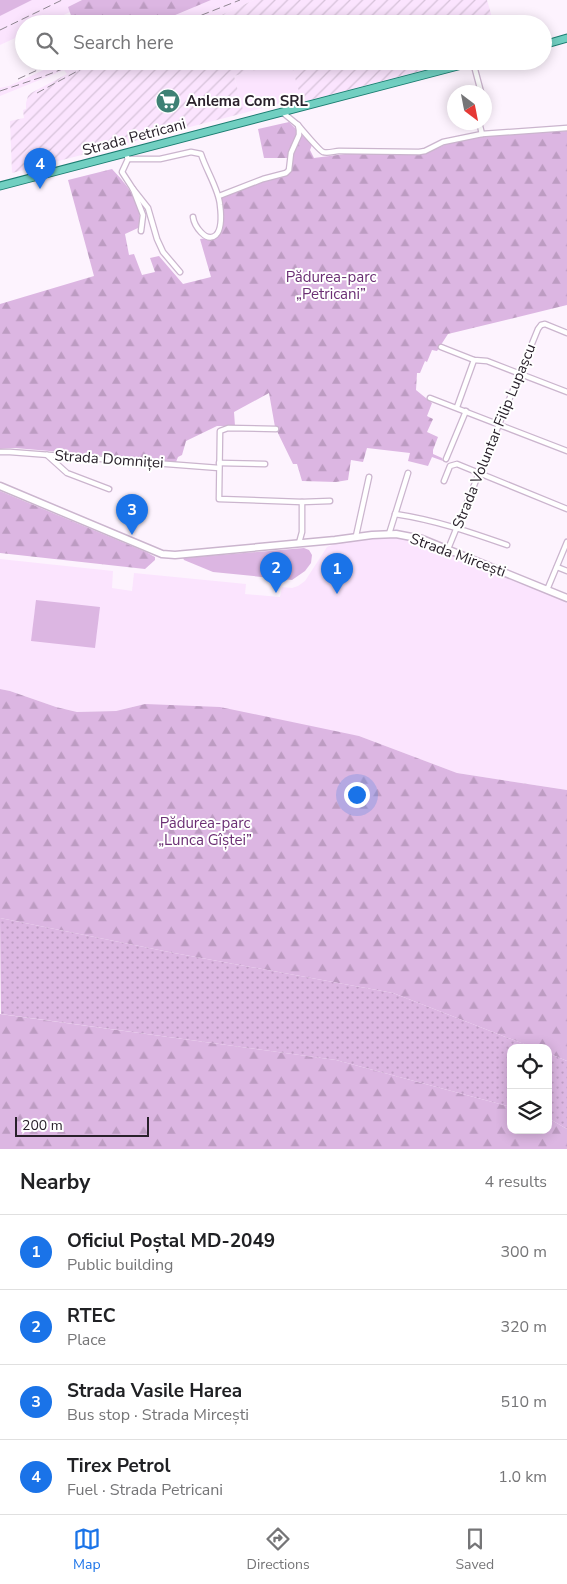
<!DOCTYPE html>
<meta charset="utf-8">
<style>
body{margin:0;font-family:"Nunito Sans",sans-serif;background:#f6f6f6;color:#202124}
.controls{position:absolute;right:15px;bottom:15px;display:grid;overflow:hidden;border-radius:10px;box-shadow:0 2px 12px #0003}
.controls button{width:45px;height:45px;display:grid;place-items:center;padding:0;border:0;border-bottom:1px solid #e0e0e0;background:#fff;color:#202124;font:25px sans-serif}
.compass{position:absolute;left:447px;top:85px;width:45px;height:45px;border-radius:50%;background:#fff;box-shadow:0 2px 12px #0003;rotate:148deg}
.scale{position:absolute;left:15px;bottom:12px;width:134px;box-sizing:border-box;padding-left:5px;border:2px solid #29212b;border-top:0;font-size:14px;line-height:18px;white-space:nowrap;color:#29212b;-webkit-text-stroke:4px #fff;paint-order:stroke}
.you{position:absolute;left:356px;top:794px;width:18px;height:18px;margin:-12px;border:4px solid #fff;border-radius:50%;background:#1a73e8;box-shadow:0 0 0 8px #1a73e833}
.badge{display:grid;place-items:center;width:32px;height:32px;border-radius:50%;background:#1a73e8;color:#fff;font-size:16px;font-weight:700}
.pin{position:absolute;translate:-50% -41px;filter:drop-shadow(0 1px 2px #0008)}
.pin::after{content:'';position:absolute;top:26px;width:18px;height:15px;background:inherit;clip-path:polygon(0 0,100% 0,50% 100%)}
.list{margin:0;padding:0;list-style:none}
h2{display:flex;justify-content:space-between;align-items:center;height:65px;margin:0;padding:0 20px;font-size:21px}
h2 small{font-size:16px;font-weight:400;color:#757577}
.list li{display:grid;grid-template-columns:32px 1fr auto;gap:15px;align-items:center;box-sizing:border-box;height:75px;padding:0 20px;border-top:1px solid #e0e0e0}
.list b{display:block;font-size:19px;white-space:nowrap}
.list p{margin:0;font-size:16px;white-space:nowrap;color:#757577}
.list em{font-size:16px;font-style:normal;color:#757577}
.icon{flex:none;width:28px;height:28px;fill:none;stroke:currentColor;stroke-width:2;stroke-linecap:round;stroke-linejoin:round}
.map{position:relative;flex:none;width:567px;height:1149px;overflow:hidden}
.search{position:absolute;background:#fff;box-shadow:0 2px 12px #0003;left:15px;right:15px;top:15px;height:55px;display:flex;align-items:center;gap:12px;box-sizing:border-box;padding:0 18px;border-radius:28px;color:#757577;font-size:19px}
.sheet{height:365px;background:#fff}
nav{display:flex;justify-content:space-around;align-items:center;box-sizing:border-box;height:70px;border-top:1px solid #e0e0e0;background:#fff;font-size:14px;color:#757577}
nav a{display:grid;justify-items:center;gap:2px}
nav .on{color:#1a73e8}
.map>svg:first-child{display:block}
</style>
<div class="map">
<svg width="567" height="1149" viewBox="0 0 567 1149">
<defs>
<pattern id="industrial-furrows" width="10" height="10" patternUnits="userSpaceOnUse" patternTransform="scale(1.25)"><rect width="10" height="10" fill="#fbe4fe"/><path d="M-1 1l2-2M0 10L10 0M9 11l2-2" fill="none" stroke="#d7c3da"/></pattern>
<pattern id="forest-firs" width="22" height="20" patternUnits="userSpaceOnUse" patternTransform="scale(1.25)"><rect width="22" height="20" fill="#dcb6e2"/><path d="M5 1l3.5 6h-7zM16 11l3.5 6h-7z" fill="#bd9cc2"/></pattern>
<pattern id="garden-dots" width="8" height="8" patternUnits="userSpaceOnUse" patternTransform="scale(1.25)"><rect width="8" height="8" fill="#dcb6e2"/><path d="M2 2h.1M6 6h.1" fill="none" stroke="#bd9cc2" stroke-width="1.8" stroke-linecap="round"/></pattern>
</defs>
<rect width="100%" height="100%" fill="#fdf3fe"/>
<g fill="#fbe4fe">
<path d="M32 0H82L68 7 70 12 45 24H24V34L0 45V16Z"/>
<path d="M211 0H254L215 18 214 16 193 24H154Z"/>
<path d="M63 61H92L67 74 64 70 0 96V88L9 86Z"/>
<path d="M265 61H267L269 69 291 63 301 98 244 113 234 76 258 69 257 63Z"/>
<path d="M376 537H397L416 540 567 600V790L457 773 359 736 145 704 116 711 77 712 56 707 10 691 0 689V559L113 571 112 588 132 591 134 573 246 584 245 594 280 597 282 587 292 588 298 586 305 581 327 547 342 541Z"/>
</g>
<g fill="url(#industrial-furrows)">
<path d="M254 0H487L494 24H489L487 17 462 24H193L214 16 215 18Z"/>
<path d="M92 61H265L257 63 259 69 234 76 244 113 12 173 10 121 24 118 23 110 26 109V103L28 96 31 93Z"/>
<path d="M267 61H450L451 63 302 102 291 64 269 69Z"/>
</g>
<g fill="#dcb6e2">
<path d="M0 0H32L0 16Z"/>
<path d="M304 548 309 550 312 555 311 563 305 571 292 580 213 572 184 560 183 558Z"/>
<path d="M36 600 100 607 95 648 31 641Z"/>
</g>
<g fill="url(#forest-firs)">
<path d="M82 0H211L154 24H74L68 7Z"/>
<path d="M289 122 312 145 310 150 314 158 345 154H425L453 141 481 136 567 131V305L448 334 437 351 432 350 427 362 425 361 420 373H417L416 390 432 403 427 416 433 419 427 432 438 437 433 450V454L442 458 443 461 432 457 428 466 408 461 410 453 367 448 363 462 351 460 348 480 336 482 302 481 297 464H293L275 427 269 393 234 412 235 426H217L186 441 182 455 178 457 176 462 15 448 0 449V304L94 276 68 180 112 169C126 184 146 206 138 228L125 234 129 255 134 254 142 275 155 272 150 258 159 256 183 284 211 277 200 239 217 237 223 220 220 199 250 186 291 172 292 158H264L258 129Z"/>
<path d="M0 491 146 552 155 557V560L145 569 0 553Z"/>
<path d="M0 689 10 691 56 707 77 712 116 711 145 704 220 707 359 736 457 773 567 790V1061L548 1053V1048H534L393 993 174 953 0 918Z"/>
<path d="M0 1014 336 1060 511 1107V1130H548V1118L567 1129V1149H0Z"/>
</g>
<g fill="url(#garden-dots)">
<path d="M0 918 174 953 393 993 534 1048H511V1107L336 1060 1 1014Z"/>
<path d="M548 1053 567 1061V1129L548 1118Z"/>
</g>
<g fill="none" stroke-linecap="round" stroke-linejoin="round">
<defs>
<g id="street">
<path d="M473 62 481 92"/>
<path d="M479 122 482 134"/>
<path d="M298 125C302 130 320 151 323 152 328 154 334 151 339 151L419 152 425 151 443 142 482 134 567 128"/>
<path d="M127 157 128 159 122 172 133 189 143 215 141 231"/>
<path d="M128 159H160L191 152 201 154C206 170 219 190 220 205 221 213 222 229 216 235 206 244 194 225 193 217"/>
<path d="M133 189 148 208 157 239 163 252 180 272"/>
<path d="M219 196 263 179 286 173 289 170 291 153 299 135V130L298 125 282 112"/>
<path d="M441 347 474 360 487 361 567 392"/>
<path d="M430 398 567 451"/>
<path d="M457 407 474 360"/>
<path d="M276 429 228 428 220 431 219 499 302 502 330 501"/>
<path d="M0 452H10L219 468"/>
<path d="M47 455 67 473 109 489"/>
<path d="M446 459 466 411"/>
<path d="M219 463 265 464"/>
<path d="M444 481 450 466 457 464 567 509"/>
<path d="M395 514C435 520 470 532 507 545"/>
<path d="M389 534 408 473"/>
<path d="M356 536 369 477"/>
<path d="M299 543 302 532V502"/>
<path d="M448 549 538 329 541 325 545 324 567 333"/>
<path d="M557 567 567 571"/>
<path d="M547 590 567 542"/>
</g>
<path id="secondary" d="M0 486 162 554 175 555 335 540 372 535 396 534 422 539 567 598"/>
<g id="primary">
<path d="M543 45 567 38"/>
<path d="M0 186 477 61"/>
</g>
</defs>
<use href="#street" stroke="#cbb5ce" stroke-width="7"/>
<use href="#secondary" stroke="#cbb5ce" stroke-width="9"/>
<use href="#primary" stroke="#1b7d71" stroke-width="9"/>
<use href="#street" stroke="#fff" stroke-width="4.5"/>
<use href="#secondary" stroke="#fff" stroke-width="6"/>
<use href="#primary" stroke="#71cfc1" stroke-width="7"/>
<g stroke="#908792" stroke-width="1" stroke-dasharray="8 4" stroke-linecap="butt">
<path d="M179 24 240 0"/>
<path d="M0 30 62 0"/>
<path d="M18 79 57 61"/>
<path d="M0 91 42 77 83 61"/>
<path d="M37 93 96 61"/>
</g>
</g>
<defs>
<symbol id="supermarket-disc" viewBox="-11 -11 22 22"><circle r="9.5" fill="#3e8174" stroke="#fff"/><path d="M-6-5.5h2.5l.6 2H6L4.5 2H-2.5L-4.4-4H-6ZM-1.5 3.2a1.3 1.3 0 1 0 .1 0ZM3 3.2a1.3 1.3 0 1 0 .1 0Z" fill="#fff"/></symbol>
</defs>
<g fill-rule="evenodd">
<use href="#supermarket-disc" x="154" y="87" width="28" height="28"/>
</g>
<g text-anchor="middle" stroke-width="4" stroke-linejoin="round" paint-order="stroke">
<g font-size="15" font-weight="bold" fill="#29212b" stroke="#fff" text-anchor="start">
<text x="186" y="106">Anlema Com SRL</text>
</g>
<g font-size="15" fill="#29212b" stroke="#fff">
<text transform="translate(134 137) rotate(-15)" y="5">Strada Petricani</text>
<text transform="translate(494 436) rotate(-68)" y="5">Strada Voluntar Filip Lupașcu</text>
<text transform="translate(109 459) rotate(4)" y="5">Strada Domniței</text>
<text transform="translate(458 555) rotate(20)" y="5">Strada Mircești</text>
</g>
<g font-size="15" fill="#6b2f74" stroke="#fff">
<text x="331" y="282">Pădurea-parc<tspan x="331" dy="17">„Petricani”</tspan></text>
<text x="205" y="828">Pădurea-parc<tspan x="205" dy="17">„Lunca Gîștei”</tspan></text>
</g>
</g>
</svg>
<div class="controls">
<button><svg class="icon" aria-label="locate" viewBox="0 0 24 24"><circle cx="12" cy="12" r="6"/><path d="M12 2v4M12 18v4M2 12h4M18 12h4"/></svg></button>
<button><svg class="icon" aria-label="layers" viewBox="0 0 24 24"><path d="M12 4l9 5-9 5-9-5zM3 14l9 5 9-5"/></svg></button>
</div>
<svg class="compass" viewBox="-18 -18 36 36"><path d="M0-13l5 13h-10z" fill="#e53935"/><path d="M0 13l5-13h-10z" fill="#757577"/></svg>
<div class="scale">200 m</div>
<div class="you"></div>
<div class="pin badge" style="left:337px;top:594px">1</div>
<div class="pin badge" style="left:276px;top:593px">2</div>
<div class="pin badge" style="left:132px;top:535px">3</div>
<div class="pin badge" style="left:40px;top:189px">4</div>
<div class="search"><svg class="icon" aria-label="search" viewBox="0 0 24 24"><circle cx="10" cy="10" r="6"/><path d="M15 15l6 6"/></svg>Search here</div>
</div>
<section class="sheet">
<h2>Nearby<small>4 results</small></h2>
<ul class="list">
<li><span class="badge">1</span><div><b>Oficiul Poștal MD-2049</b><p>Public building</p></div><em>300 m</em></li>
<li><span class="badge">2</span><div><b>RTEC</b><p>Place</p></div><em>320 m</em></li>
<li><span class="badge">3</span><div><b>Strada Vasile Harea</b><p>Bus stop · Strada Mircești</p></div><em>510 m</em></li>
<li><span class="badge">4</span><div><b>Tirex Petrol</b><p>Fuel · Strada Petricani</p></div><em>1.0 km</em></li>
</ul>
</section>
<nav>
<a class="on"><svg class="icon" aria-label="map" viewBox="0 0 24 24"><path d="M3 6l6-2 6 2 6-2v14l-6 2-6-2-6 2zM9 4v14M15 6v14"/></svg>Map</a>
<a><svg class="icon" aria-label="directions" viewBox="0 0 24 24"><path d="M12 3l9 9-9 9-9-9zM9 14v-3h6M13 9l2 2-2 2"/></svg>Directions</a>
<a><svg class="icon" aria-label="saved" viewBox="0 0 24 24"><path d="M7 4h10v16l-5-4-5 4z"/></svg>Saved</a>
</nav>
